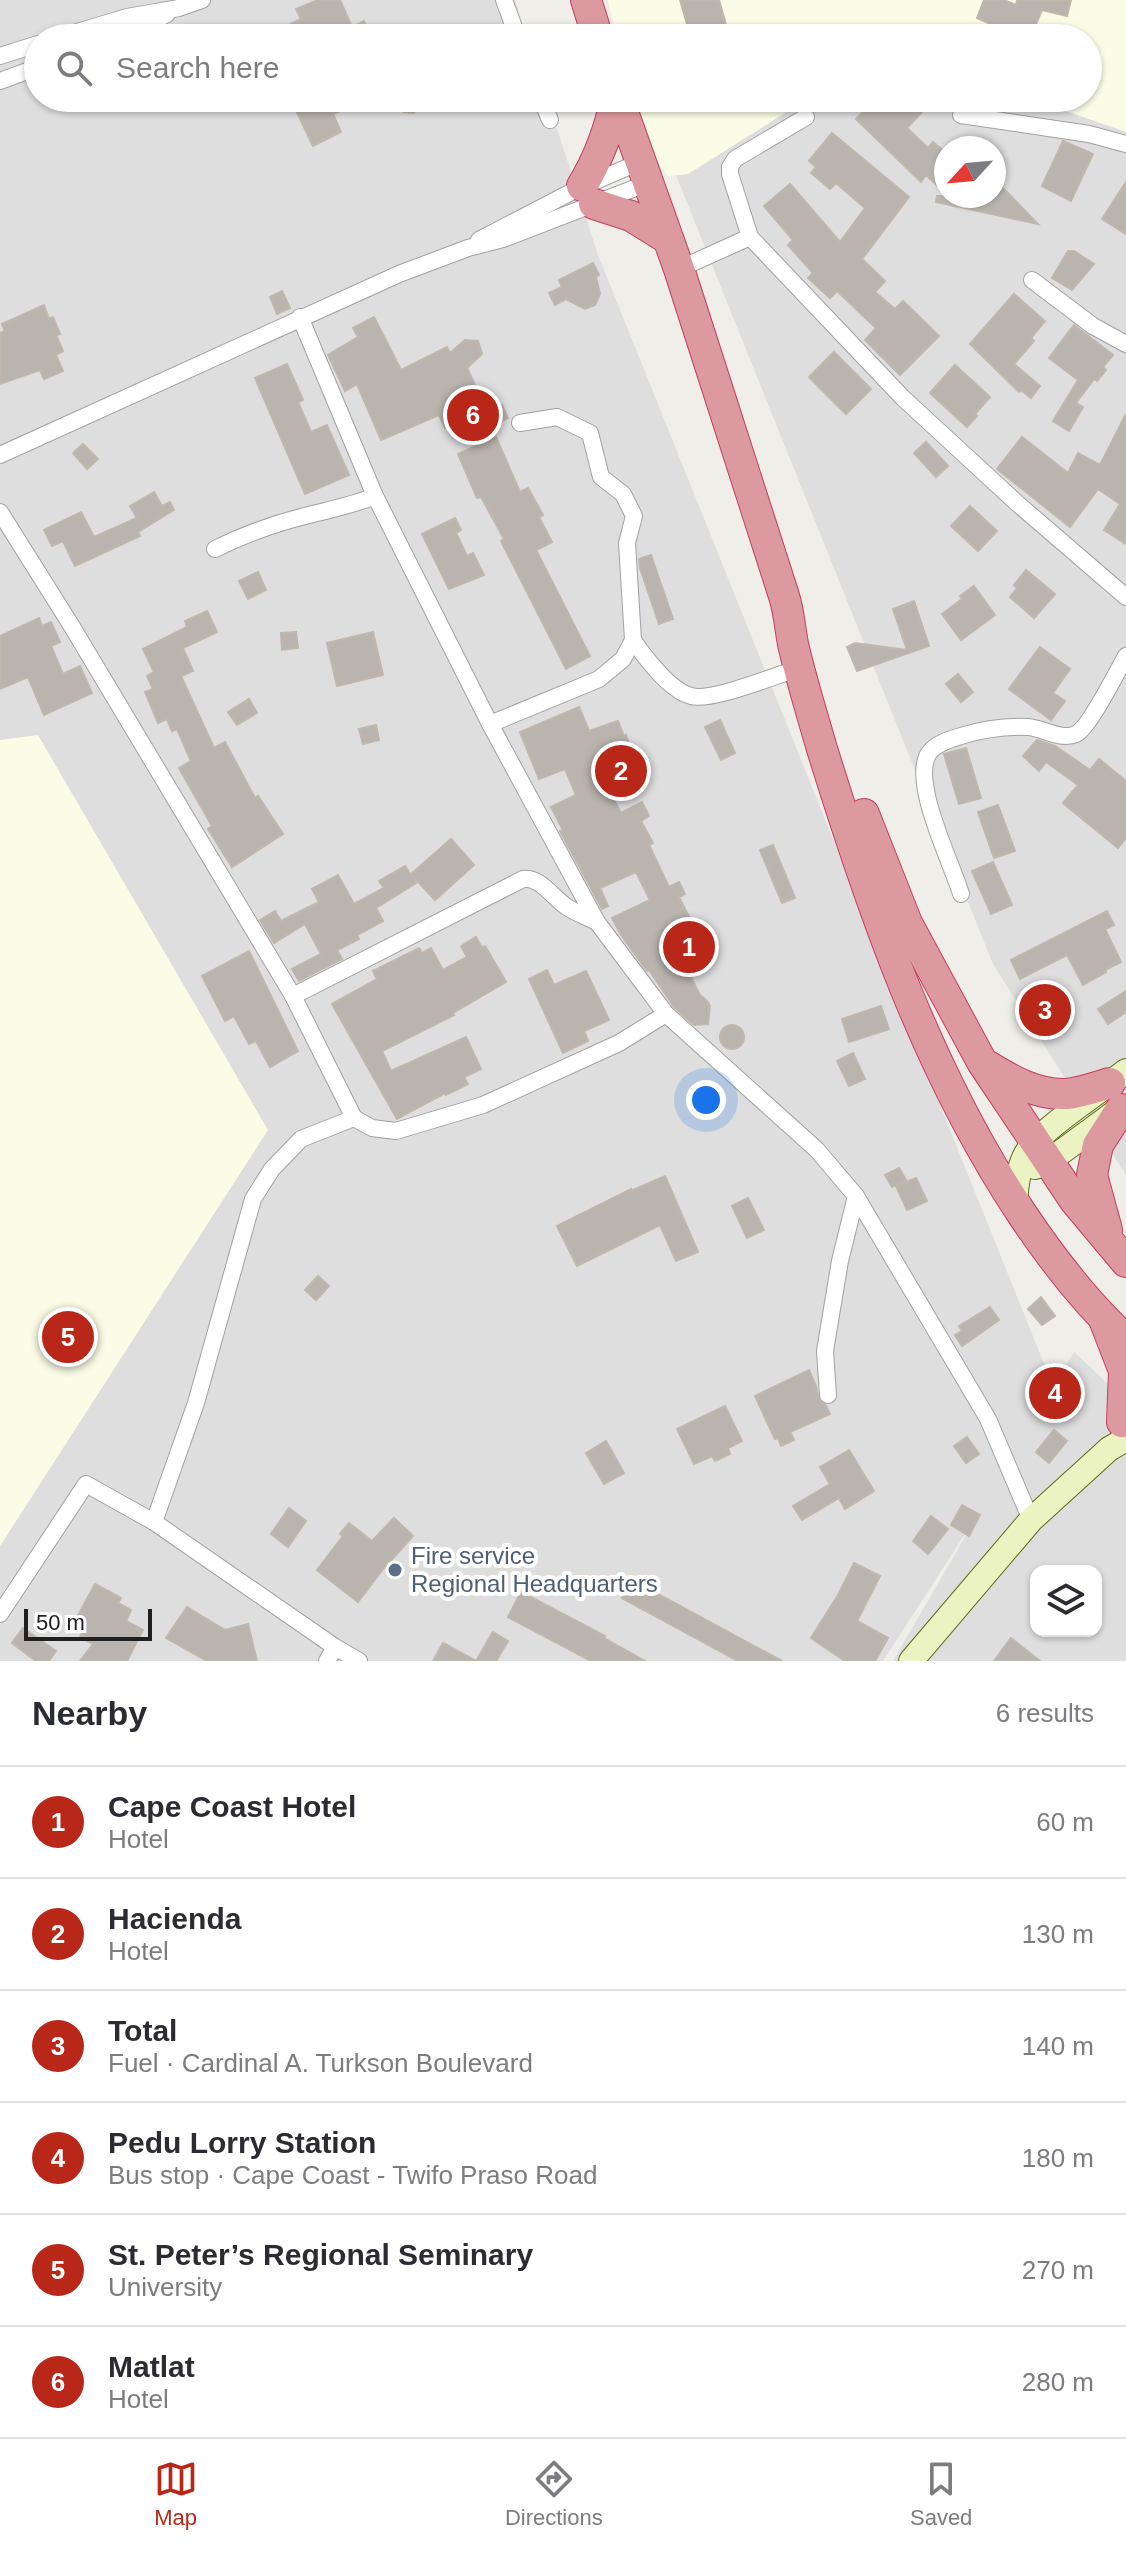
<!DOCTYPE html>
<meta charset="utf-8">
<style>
body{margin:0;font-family:Helvetica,sans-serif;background:#f2f2f3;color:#2b2b33}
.controls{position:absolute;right:24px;bottom:24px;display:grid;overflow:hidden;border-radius:16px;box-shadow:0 2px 6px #0004}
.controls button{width:72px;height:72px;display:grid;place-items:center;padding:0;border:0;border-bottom:2px solid #e1e1e2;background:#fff;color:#2b2b33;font:40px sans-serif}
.compass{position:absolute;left:934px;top:136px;width:72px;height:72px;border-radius:50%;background:#fff;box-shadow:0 2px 6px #0004;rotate:244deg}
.scale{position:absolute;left:24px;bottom:20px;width:128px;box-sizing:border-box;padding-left:8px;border:4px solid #202020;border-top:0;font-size:22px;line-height:28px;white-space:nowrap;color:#202020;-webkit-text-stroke:6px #fff;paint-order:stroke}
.you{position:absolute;left:706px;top:1100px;width:28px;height:28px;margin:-20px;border:6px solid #fff;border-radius:50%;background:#1a73e8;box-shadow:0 0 0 12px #1a73e833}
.badge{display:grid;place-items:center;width:52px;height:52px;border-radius:50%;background:#b92718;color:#fff;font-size:26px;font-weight:700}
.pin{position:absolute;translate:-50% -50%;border:4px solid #fff;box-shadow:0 2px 8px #0006}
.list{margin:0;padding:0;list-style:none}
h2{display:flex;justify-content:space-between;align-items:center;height:104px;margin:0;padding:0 32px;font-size:34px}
h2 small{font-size:26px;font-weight:400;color:#7c7c81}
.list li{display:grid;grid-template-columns:52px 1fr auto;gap:24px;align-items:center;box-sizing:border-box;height:112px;padding:0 32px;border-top:2px solid #e1e1e2}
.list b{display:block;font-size:30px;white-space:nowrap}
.list p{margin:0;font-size:26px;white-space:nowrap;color:#7c7c81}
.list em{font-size:26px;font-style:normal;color:#7c7c81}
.icon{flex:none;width:44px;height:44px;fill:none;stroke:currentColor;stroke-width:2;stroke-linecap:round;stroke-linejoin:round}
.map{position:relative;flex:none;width:1126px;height:1661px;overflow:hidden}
.search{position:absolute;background:#fff;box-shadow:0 2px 6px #0004;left:24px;right:24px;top:24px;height:88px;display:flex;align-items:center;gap:20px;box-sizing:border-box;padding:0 28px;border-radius:44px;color:#7c7c81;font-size:30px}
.sheet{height:776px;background:#fff}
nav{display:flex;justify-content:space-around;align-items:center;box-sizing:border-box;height:112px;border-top:2px solid #e1e1e2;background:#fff;font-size:22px;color:#7c7c81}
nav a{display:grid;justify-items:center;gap:4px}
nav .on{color:#b92718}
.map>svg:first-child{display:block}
</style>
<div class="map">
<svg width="1126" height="1661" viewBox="0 0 1126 1661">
<rect width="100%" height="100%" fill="#f0eee8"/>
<g fill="#dedede" fill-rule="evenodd">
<path d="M0 0H515L527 38H38V98H547L598 255 1053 1386 1074 1352 1126 1401V1661H893L980 1511 883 1661H0ZM1036 1571H1096V1631H1036Z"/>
<path d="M606 0H1126V1175L993 964 645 98H1088V38H621ZM946 148H994V196H946Z"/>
</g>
<g fill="#fafce5">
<path d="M607 0H1126V132L1066 111 979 98H1088V38H914L911 34 905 38H618Z"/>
<path d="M635 98H809L688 174 668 176 651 153Z"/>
<path d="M38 735 268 1130 0 1546V740Z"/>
</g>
<g fill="#b9b4ae" stroke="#c0b7ac" stroke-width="2">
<path d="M318 0H340L352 27 364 21 372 38H262L301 19 296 9Z"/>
<path d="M680 0H719L729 35 717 38H691Z"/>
<path d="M984 0H1004L1016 5 1017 0H1071L1067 16 1042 10 1030 38H1022L977 18Z"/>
<path d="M290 98H371L333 114 341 132 313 146Z"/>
<path d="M400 98H419L417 110 413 113 404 112Z"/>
<path d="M876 98H935L907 128 928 148 933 142 946 153V194L926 175 921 182 856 119Z"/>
<path d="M832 133 909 197 862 259 885 281 875 292 895 309 903 301 939 336 900 375 865 340 876 328 837 291 830 298 808 278 813 273 788 245 793 240 764 206 790 184 840 242 865 208 836 183 830 189 811 173 816 167 809 161Z"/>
<path d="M1063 141 1093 154 1071 201 1042 186Z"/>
<path d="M994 179 1038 224 936 202 937 196H994Z"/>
<path d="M1126 182V234L1102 219Z"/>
<path d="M1068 251H1074L1094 264 1072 290 1052 278Z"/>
<path d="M593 263 599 275 596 277 600 294 595 305 585 309 566 299 555 305 549 293 562 287 559 280Z"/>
<path d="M282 291 290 308 277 314 270 297Z"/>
<path d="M1014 294 1045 321 1031 338 1034 341 1014 364 1040 386 1031 398 1021 390 1019 392 970 344Z"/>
<path d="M44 305 49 319 53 317 60 334 56 335 63 351 56 355 63 371 44 379 40 370 0 384V333L5 331 2 324Z"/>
<path d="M374 317 401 370 447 347 450 353 465 340 478 341 482 354 467 368 486 408 445 428 439 415 381 440 357 384 345 391 328 355 358 337 353 328Z"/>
<path d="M1074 325 1113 355 1103 367 1106 370 1097 381 1094 379 1076 403 1083 407 1069 431 1053 421 1078 380 1049 358Z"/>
<path d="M834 352 871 389 846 414 809 377Z"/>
<path d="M287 364 303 400 298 402 311 432 327 425 349 475 305 494 255 378Z"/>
<path d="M955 365 990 397 975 414 977 416 967 427 930 393Z"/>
<path d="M502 405 508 418 494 425 488 412Z"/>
<path d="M1126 414V544L1104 530 1120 504 1098 489 1070 527 997 469 1022 437 1068 473 1078 453 1100 465Z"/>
<path d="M496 437 520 492 528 488 543 515 539 517 552 542 536 550 590 656 566 669 501 541 504 539 481 497 477 498 458 454Z"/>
<path d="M926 442 948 466 936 477 914 453Z"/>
<path d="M83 444 98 459 87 469 73 453Z"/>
<path d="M154 492 162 506 170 502 174 510 138 532 140 536 75 566 63 541 52 546 44 530 81 512 94 537 137 518 130 506Z"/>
<path d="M970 506 997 531 978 551 951 526Z"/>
<path d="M455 518 461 530 456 533 467 556 473 553 484 575 449 589 422 534Z"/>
<path d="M651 555 673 619 659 624 640 568 639 559Z"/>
<path d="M1026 570 1055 594 1034 618 1010 597 1017 588 1014 585Z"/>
<path d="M258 572 266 590 248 599 239 581Z"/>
<path d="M974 586 995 615 961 640 942 614 962 599 960 596Z"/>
<path d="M914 601 929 646 857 671 847 647 855 643 907 650 893 609Z"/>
<path d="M207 611 217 632 183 648 193 671 181 676 214 748 225 742 255 798 258 796 283 834 232 867 208 829 212 826 179 768 191 761 177 729 172 731 167 719 158 723 145 692 153 689 147 676 154 672 143 649 187 627 185 621Z"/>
<path d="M39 618 42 626 51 622 60 642 51 646 63 674 80 666 92 693 44 715 28 677 0 689V636Z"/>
<path d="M296 632 298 648 282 650 281 633Z"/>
<path d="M373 632 383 675 337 686 327 643Z"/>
<path d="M1040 647 1070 669 1053 693 1065 701 1051 720 1009 689Z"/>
<path d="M958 674 973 692 961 702 946 684Z"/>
<path d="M249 699 257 713 237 725 228 712Z"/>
<path d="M579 707 589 731 618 721 624 736 626 735 631 751 595 763 621 813 642 802 649 816 641 821 653 843 649 845 669 887 679 882 685 894 679 897 702 943 679 954 700 995 707 1001 710 1006 708 1024 694 1025 674 1007 649 970 647 971 621 935 612 918 650 900 636 872 600 888 608 906 602 909 560 831 563 830 551 807 576 795 565 769 539 779 520 732Z"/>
<path d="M720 720 735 753 721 760 705 727Z"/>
<path d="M376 725 379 740 363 744 359 729Z"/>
<path d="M1037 740 1055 746 1090 770 1099 759 1126 781V838L1118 848 1063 803 1078 785 1046 762 1039 771 1023 756Z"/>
<path d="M966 748 981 798 959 804 944 754Z"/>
<path d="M998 805 1015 851 994 858 978 812Z"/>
<path d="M451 839 474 865 435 900 411 874Z"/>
<path d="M773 845 795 898 782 903 760 850Z"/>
<path d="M993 862 1012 905 991 914 972 871Z"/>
<path d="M405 866 416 883 376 908 383 921 357 935 359 939 337 950 342 959 299 981 292 969 321 954 305 924 274 943 260 920 275 911 281 921 319 902 312 889 338 875 354 904 384 888 379 881Z"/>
<path d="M1107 911 1114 925 1105 929 1121 962 1105 970 1106 972 1083 985 1067 955 1020 979 1011 960Z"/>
<path d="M476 937 482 948 485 946 506 982 453 1013 454 1015 382 1051 391 1071 466 1037 481 1069 464 1077 468 1084 446 1095 445 1093 397 1119 332 1004 377 979 373 971 419 948 422 953 431 948 443 970 467 957 461 946Z"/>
<path d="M249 951 298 1051 270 1067 256 1041 249 1044 234 1016 225 1021 202 976Z"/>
<path d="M547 970 554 985 586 971 609 1020 584 1031 588 1041 563 1053 529 979Z"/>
<path d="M1126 991V1012L1108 1024 1098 1009Z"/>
<path d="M881 1006 889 1029 849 1042 842 1019Z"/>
<circle cx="732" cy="1037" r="12"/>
<path d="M853 1053 865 1079 849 1086 837 1061Z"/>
<path d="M899 1168 906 1180 892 1187 885 1175Z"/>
<path d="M665 1176 698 1252 676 1261 660 1225 577 1266 557 1226 631 1189V1191Z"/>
<path d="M916 1178 927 1201 907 1210 896 1186Z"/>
<path d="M748 1198 764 1230 747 1238 732 1206Z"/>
<path d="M318 1276 329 1286 316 1300 305 1290Z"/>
<path d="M1041 1297 1055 1316 1042 1325 1028 1309Z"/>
<path d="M990 1307 999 1320 962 1346 955 1335 962 1331 959 1326Z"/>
<path d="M809 1370 816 1386 819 1400 826 1406 830 1414 790 1432 794 1440 781 1446 778 1438 775 1439 755 1396Z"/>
<path d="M725 1406 742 1441 728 1448 730 1454 715 1461 712 1456 694 1464 677 1429Z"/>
<path d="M1054 1430 1067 1441 1049 1463 1036 1452Z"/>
<path d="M967 1437 979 1454 966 1463 954 1446Z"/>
<path d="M606 1441 624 1473 604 1484 586 1453Z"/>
<path d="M849 1450 874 1491 845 1509 839 1498 802 1520 793 1506 830 1484 820 1467Z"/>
<path d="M962 1505 980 1515 969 1536 951 1525Z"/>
<path d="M289 1508 306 1521 288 1547 271 1534Z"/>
<path d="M931 1516 948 1529 928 1554 913 1541Z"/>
<path d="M394 1518 413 1536 383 1569 358 1602 317 1570 343 1536 340 1534 349 1523 372 1541Z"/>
<path d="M854 1563 880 1576 857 1621 888 1638 875 1661H845L811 1638 838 1595Z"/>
<path d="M632 1580 782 1661H738L622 1598Z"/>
<path d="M95 1584 121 1598 118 1603 131 1610 126 1621 143 1630 127 1661H80L93 1644 80 1637 85 1627 75 1621Z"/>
<path d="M521 1592 605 1636 604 1638 645 1661H591L508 1617Z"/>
<path d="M187 1607 225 1630 248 1624 257 1661H207L166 1638Z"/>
<path d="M23 1628 56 1651 49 1661H36L12 1643Z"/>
<path d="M493 1632 508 1641 496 1661H476Z"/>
<path d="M1011 1638 1040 1661H994Z"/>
<path d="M443 1643 476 1661H433Z"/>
</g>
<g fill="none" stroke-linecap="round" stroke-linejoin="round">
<defs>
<g id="street">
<path d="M504 0 518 38"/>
<path d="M57 38 127 17 179 8 202 0"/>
<path d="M118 38 167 14"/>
<path d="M0 56 38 44"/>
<path d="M0 81 38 67"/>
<path d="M541 98 550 120"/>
<path d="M961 115 1089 134 1126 144"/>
<path d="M750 237 730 174V167L735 159 806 117"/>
<path d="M479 240 577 189 640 162"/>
<path d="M679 269 750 237 903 398 1018 504 1126 597"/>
<path d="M1032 280 1093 326 1126 344"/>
<path d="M300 317 375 496 490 724 597 922 666 1014 817 1150 856 1196 988 1419 1031 1520"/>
<path d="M0 455 399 274 468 248 503 239 648 183"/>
<path d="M0 512 71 625 293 996 354 1118 301 1139 272 1169 253 1199 196 1403 154 1522"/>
<path d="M215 549C245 534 276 523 309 515 332 509 353 505 375 496"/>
<path d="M633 640C644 656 670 691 691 696 712 702 776 675 800 668"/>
<path d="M490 724 599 679 623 659 633 640 627 543 634 516 623 494 601 477 590 433 557 417 520 423"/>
<path d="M961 894C952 863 910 781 929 753 936 743 951 739 961 736 984 729 1004 726 1028 727 1043 728 1061 741 1076 734 1089 728 1117 672 1126 656"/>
<path d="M293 996 523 879C541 877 552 897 567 907 576 913 587 917 597 922"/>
<path d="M354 1118 372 1128 396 1131 483 1105 619 1043 666 1014"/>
<path d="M828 1395 825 1351 840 1261 856 1196"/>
<path d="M0 1614 86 1484 154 1522 335 1647 359 1661"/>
<path d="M327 1661 335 1647"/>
</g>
<g id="secondary">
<path d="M1035 1167 1049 1161 1113 1114"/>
<path d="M1015 1203C1016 1187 1018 1168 1026 1154 1038 1131 1102 1090 1126 1071"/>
<path d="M911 1661 1031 1520 1109 1449 1126 1439"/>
</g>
<g id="highway">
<path d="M586 0 598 38"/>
<path d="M618 98 679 269 784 596C789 612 790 628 793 644 801 679 812 714 822 749 872 910 928 1073 1022 1214 1052 1259 1086 1303 1126 1340"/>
<path d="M582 186C599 158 609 131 616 98"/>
<path d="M594 204 631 216 668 239"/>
<path d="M864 814 907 923 982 1062 1075 1201 1126 1262"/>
<path d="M988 1066C1011 1080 1036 1095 1066 1094 1080 1093 1096 1087 1110 1083"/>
<path d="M1107 1230 1092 1175 1098 1145 1121 1109"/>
<path d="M1105 1322 1124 1371 1122 1422"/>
</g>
</defs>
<use href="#street" stroke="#a1a1a1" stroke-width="18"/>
<use href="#secondary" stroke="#5a6d12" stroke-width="26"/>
<use href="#highway" stroke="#c73c5e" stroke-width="32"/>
<use href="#street" stroke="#fff" stroke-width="16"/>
<use href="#secondary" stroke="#ecf3c3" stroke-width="24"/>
<use href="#highway" stroke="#dd99a0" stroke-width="30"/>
</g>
<circle fill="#5c6f8a" stroke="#fff" stroke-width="3" cx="395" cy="1570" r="8"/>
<g text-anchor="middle" stroke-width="8" stroke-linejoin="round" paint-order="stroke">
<g font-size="24" fill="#4e5e75" stroke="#fff" text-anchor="start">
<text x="411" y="1564">Fire service<tspan x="411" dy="28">Regional Headquarters</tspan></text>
</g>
</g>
</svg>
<div class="controls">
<button><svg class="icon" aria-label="layers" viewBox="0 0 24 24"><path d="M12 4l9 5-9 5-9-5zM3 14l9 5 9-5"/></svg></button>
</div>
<svg class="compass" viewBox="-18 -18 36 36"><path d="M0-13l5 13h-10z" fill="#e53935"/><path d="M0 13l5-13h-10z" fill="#7c7c81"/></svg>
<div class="scale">50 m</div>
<div class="you"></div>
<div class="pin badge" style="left:689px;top:947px">1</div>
<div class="pin badge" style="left:621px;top:771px">2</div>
<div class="pin badge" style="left:1045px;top:1010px">3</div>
<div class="pin badge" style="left:1055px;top:1393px">4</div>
<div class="pin badge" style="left:68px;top:1337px">5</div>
<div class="pin badge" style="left:473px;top:415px">6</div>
<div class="search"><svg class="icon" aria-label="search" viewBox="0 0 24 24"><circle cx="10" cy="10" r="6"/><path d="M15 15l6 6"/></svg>Search here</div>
</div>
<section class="sheet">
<h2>Nearby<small>6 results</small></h2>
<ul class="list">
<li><span class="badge">1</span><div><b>Cape Coast Hotel</b><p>Hotel</p></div><em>60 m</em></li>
<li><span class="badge">2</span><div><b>Hacienda</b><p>Hotel</p></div><em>130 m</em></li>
<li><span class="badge">3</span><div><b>Total</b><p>Fuel · Cardinal A. Turkson Boulevard</p></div><em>140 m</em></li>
<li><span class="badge">4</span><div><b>Pedu Lorry Station</b><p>Bus stop · Cape Coast - Twifo Praso Road</p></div><em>180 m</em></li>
<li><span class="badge">5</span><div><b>St. Peter’s Regional Seminary</b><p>University</p></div><em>270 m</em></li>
<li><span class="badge">6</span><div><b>Matlat</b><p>Hotel</p></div><em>280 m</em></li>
</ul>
</section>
<nav>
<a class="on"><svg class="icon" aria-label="map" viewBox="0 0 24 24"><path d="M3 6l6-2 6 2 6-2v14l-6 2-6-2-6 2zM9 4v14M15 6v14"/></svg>Map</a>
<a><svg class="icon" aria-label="directions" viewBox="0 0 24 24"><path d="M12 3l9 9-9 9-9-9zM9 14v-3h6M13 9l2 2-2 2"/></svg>Directions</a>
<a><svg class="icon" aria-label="saved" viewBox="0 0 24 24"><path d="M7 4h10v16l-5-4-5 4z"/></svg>Saved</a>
</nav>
